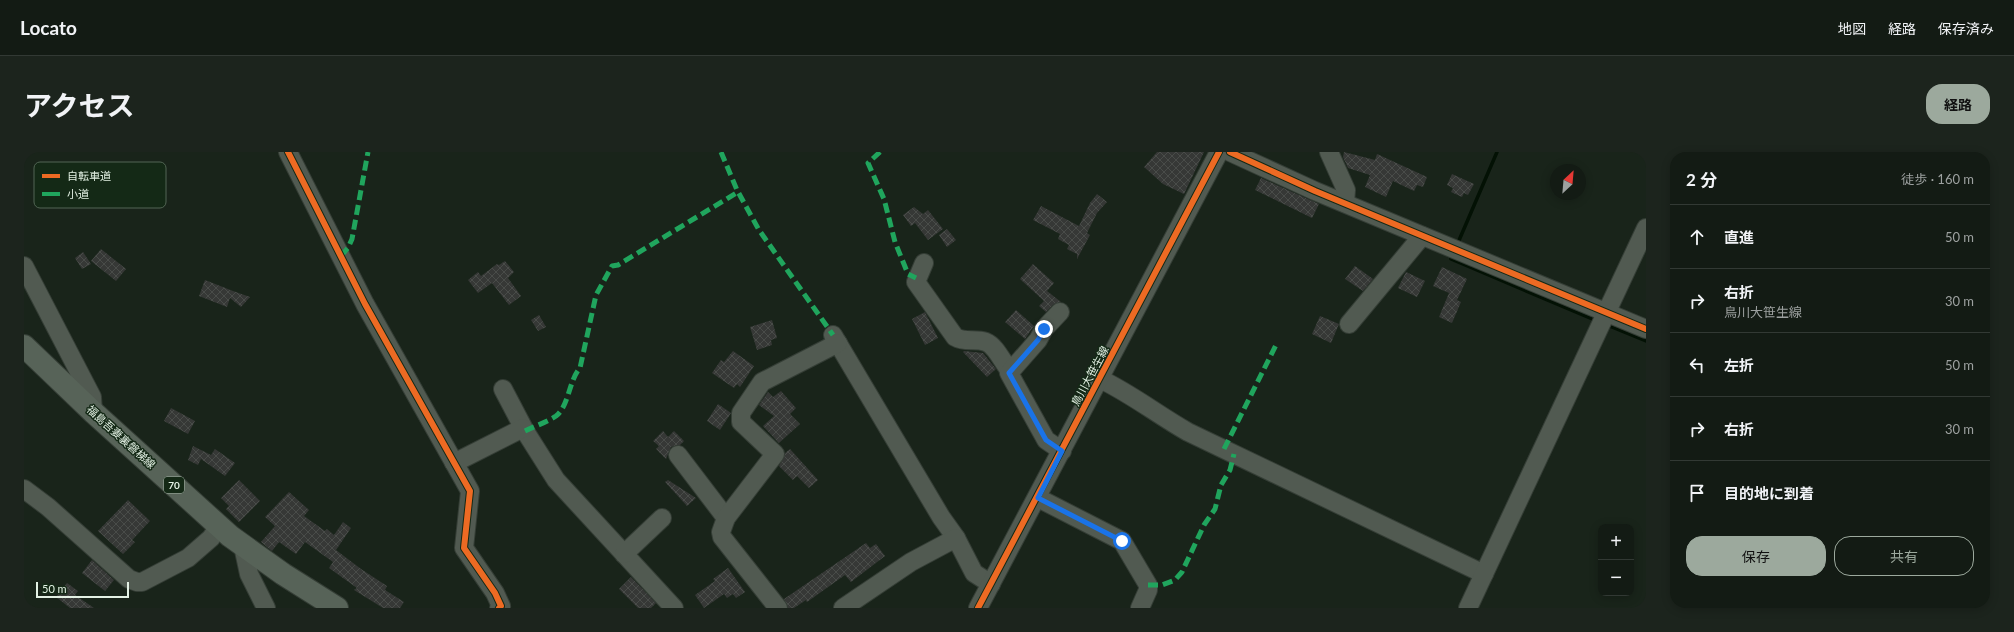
<!DOCTYPE html>
<html lang="ja">
<meta charset="utf-8">
<style>
body{margin:0;font-family:Lato,"Noto Sans JP",sans-serif;background:#1c241d;color:#f1f3f6}
.controls{position:absolute;right:12px;bottom:12px;display:grid;overflow:hidden;border-radius:8px;box-shadow:0 2px 10px #0003}
.controls button{width:36px;height:36px;display:grid;place-items:center;padding:0;border:0;border-bottom:1px solid #323934;background:#131b14;color:#f1f3f6;font:20px sans-serif}
.compass{position:absolute;left:1526px;top:12px;width:36px;height:36px;border-radius:50%;background:#131b14;box-shadow:0 2px 10px #0003;rotate:26deg}
.scale{position:absolute;left:12px;bottom:10px;width:93px;box-sizing:border-box;padding-left:4px;border:2px solid #e3f1e4;border-top:0;font-size:11px;line-height:14px;white-space:nowrap;color:#e3f1e4;-webkit-text-stroke:3px #142916;paint-order:stroke}
.stop{position:absolute;width:12px;height:12px;margin:-9px;border:3px solid #1a73e8;border-radius:50%;background:#fff}
.stop.end{background:#1a73e8;border-color:#fff;box-shadow:0 1px 4px #0008}
.list{margin:0;padding:0;list-style:none}
h2{display:flex;justify-content:space-between;align-items:center;height:52px;margin:0;padding:0 16px;font-size:17px}
h2 small{font-size:13px;font-weight:400;color:#9da1a0}
.list li{display:grid;grid-template-columns:26px 1fr auto;gap:12px;align-items:center;box-sizing:border-box;height:64px;padding:0 16px;border-top:1px solid #323934}
.list b{display:block;font-size:15px;white-space:nowrap}
.list p{margin:0;font-size:13px;white-space:nowrap;color:#9da1a0}
.list em{font-size:13px;font-style:normal;color:#9da1a0}
.actions{display:flex;gap:8px;padding:12px 16px}
.actions a{flex:1;padding:9px 0;border:1px solid #9ca99d;border-radius:16px;text-align:center;font-size:14px;color:#9ca99d}
.actions .main{background:#9ca99d;color:#111}
.icon{flex:none;width:22px;height:22px;fill:none;stroke:currentColor;stroke-width:2;stroke-linecap:round;stroke-linejoin:round}
.map{position:relative;flex:none;width:1622px;height:456px;overflow:hidden;border-radius:16px}
header{display:flex;align-items:center;gap:24px;box-sizing:border-box;height:56px;padding:0 20px;background:#131b14;border-bottom:1px solid #323934}
header strong{font-size:19px}
nav{display:flex;gap:22px;margin-inline-start:auto;font-size:14px}
.intro{display:flex;align-items:center;justify-content:space-between;box-sizing:border-box;height:96px;padding:0 24px}
h1{margin:0;font-size:28px}
.button{padding:10px 18px;border-radius:16px;background:#9ca99d;color:#111;font-size:14px;font-weight:700}
main{display:flex;gap:24px;padding:0 24px}
aside{flex:1;background:#131b14;border-radius:16px;box-shadow:0 2px 10px #0003}
.map>svg:first-child{display:block}
</style>
<header>
<strong>Locato</strong>
<nav><a>地図</a><a>経路</a><a>保存済み</a></nav>
</header>
<div class="intro"><h1>アクセス</h1><a class="button">経路</a></div>
<main>
<div class="map">
<svg width="1622" height="456" viewBox="0 0 1622 456">
<defs>
<pattern id="building-cross-hatch" width="8" height="8" patternUnits="userSpaceOnUse"><rect width="8" height="8" fill="#363836"/><path d="M0 0l8 8M0 8l8-8" fill="none" stroke="#494c49"/></pattern>
</defs>
<rect width="100%" height="100%" fill="#19241a"/>
<g fill="none" stroke-linecap="round" stroke-linejoin="round">
<g stroke="#031104" stroke-width="3.5">
<path d="M1433 93 1473 0"/>
<path d="M1429 102 1427 107 1573 169"/>
<path d="M1583 173 1622 189"/>
</g>
</g>
<g fill="url(#building-cross-hatch)">
<path d="M1133 0H1180L1160 42 1139 32 1120 15Z"/>
<path d="M1320 0 1351 8 1353 2 1403 25 1399 35 1393 33 1390 39 1369 29 1362 45 1341 35 1346 23 1324 16 1319 5Z"/>
<path d="M1428 22 1450 32 1444 43 1440 41 1438 45 1427 40 1429 36 1423 33Z"/>
<path d="M1237 26 1295 52 1288 66 1231 38Z"/>
<path d="M1073 42 1083 50 1073 61 1063 81 1066 83 1053 107V102L1043 97 1045 93 1034 87 1036 82 1009 68 1017 54 1055 74 1066 51Z"/>
<path d="M890 55 899 62 904 58 919 77 904 88 891 71 887 74 879 63Z"/>
<path d="M923 77 932 88 923 95 915 83Z"/>
<path d="M77 97 102 117 92 129 67 109Z"/>
<path d="M59 100 67 112 58 117 51 106Z"/>
<path d="M481 109 490 120 484 126 497 144 485 153 468 131 454 141 444 128 454 120 457 124 473 112 475 113Z"/>
<path d="M1009 112 1030 131 1023 139 1037 150 1029 153 1022 160 1015 154 1020 149 996 127Z"/>
<path d="M1331 114 1349 127 1339 139 1321 127Z"/>
<path d="M1418 115 1443 127 1433 148 1437 150 1428 171 1415 165 1425 141 1409 134Z"/>
<path d="M1382 120 1401 129 1393 145 1374 136Z"/>
<path d="M181 128 209 139 226 145 217 155 206 146 203 155 175 144Z"/>
<path d="M992 158 1010 174 1001 187 981 170Z"/>
<path d="M901 160 914 186 901 193 888 167Z"/>
<path d="M515 163 522 175 514 179 507 168Z"/>
<path d="M1296 164 1315 172 1307 191 1288 182Z"/>
<path d="M748 168 753 186 747 188 748 193 733 198 726 175Z"/>
<path d="M709 199 730 214 716 235 713 232 710 236 688 221 697 208 700 210Z"/>
<path d="M940 199 959 201 972 217 963 225 939 200Z"/>
<path d="M757 239 772 256 766 262 776 272 755 291 739 274 750 264 735 253 744 240 749 245Z"/>
<path d="M694 252 707 261 696 278 683 269Z"/>
<path d="M147 256 171 269 164 282 140 269Z"/>
<path d="M639 279 644 285 650 279 660 289 656 293 647 295 642 307 632 297 635 294 629 289Z"/>
<path d="M169 294 187 303 191 297 211 311 201 324 177 307 174 313 164 308Z"/>
<path d="M766 297 794 328 785 336 773 324 769 328 755 314 761 301Z"/>
<path d="M215 328 236 349 215 370 202 357 205 354 197 346Z"/>
<path d="M644 328 672 346 663 354 641 330Z"/>
<path d="M265 340 285 358 280 364 301 379 303 377 310 383 319 370 327 376 312 398 337 417 363 434 361 438 380 450 376 456H359L330 438 333 436 305 416 309 410 281 390 272 402 255 390 248 399 237 390 251 374 241 365Z"/>
<path d="M104 348 126 369 108 388 111 390 99 402 74 379Z"/>
<path d="M842 391 846 396 852 392 861 404 827 430 821 423 783 450 782 448 770 456H764L760 447Z"/>
<path d="M68 408 90 428 81 439 58 421Z"/>
<path d="M704 416 721 440 712 446 709 442 703 446 700 442 680 456 671 443 691 429 689 427Z"/>
<path d="M607 425 632 451 627 456H614L595 437Z"/>
<path d="M43 431 54 439 51 443 70 456H46L32 445Z"/>
</g>
<g fill="none" stroke-linecap="round" stroke-linejoin="round">
<defs>
<g id="minor">
<path d="M264 0 341 152 446 339 440 396 471 441 477 454 475 456"/>
<path d="M1206 0 1291 39 1622 177"/>
<path d="M1305 0 1322 38 1321 51"/>
<path d="M900 111 892 130 931 185C941 191 951 186 962 190 972 194 979 211 986 219"/>
<path d="M0 114 68 245 69 260"/>
<path d="M1036 160 1020 177 1014 188 985 221 1022 288 1038 299"/>
<path d="M1325 172 1398 84"/>
<path d="M809 183 917 365 932 386"/>
<path d="M1076 227C1106 241 1134 263 1164 280L1460 422"/>
<path d="M479 237 501 279 532 328 650 456"/>
<path d="M654 303 702 366"/>
<path d="M430 311 499 276"/>
<path d="M0 337 24 355 105 427 113 430H118L164 406 187 386 195 374"/>
<path d="M1014 346 1098 389 1124 433V438L1116 456"/>
<path d="M219 394 225 422 242 456"/>
<path d="M600 402 638 366"/>
<path d="M754 456 698 385 697 380 702 366 751 302 717 270V261L738 230 814 191"/>
<path d="M819 456 887 410 932 386 950 421 967 432"/>
<path d="M954 456 1195 0"/>
<path d="M1444 456 1622 76"/>
</g>
<path id="major" d="M0 194 69 260 206 384 259 422 313 456"/>
</defs>
<use href="#minor" stroke="#353e36" stroke-width="20"/>
<use href="#major" stroke="#353e36" stroke-width="24"/>
<use href="#minor" stroke="#515a51" stroke-width="18"/>
<use href="#major" stroke="#576358" stroke-width="22"/>
<g stroke="#20a55d" stroke-width="5" stroke-dasharray="10 5" stroke-linecap="butt">
<path d="M697 0 713 38 735 78 809 183"/>
<path d="M856 0 844 11 860 47 871 90 884 122 892 126"/>
<path d="M317 104 324 96 328 87 344 0"/>
<path d="M501 279C511 274 523 270 532 264 545 254 545 228 556 216L572 143 588 114 594 113 714 40"/>
<path d="M1200 297 1252 193"/>
<path d="M1124 433H1138L1151 428 1158 420 1180 373 1191 357 1197 333 1206 318 1210 302"/>
</g>
<defs>
<g id="cycleway">
<path d="M264 0 341 152 446 339 440 396 471 441 477 454 475 456"/>
<path d="M1206 0 1291 39 1622 177"/>
<path d="M954 456 1195 0"/>
</g>
</defs>
<use href="#cycleway" stroke="#142916" stroke-width="8"/>
<use href="#cycleway" stroke="#ed6a23" stroke-width="6"/>
</g>
<g fill="none" stroke-linecap="round" stroke-linejoin="round">
<path stroke="#1a73e8" stroke-width="5" d="M1020 177 1014 188 985 221 1022 288 1038 299 1014 346 1098 389"/>
</g>
<g text-anchor="middle" stroke-width="3" stroke-linejoin="round" paint-order="stroke">
<rect fill="#142916" stroke="#a5b5a6" stroke-width="1" x="140" y="325" width="20" height="16" rx="3"/>
<g font-size="10" font-weight="bold" fill="#e3f1e4">
<text x="150" y="337">70</text>
</g>
<g font-size="11" fill="#e3f1e4" stroke="#142916">
<text transform="translate(1066 224) rotate(-62)" y="4">鳥川大笹生線</text>
<text transform="translate(97 285) rotate(42)" y="4">福島吾妻裏磐梯線</text>
</g>
</g>
<rect x="10" y="10" width="132" height="46" rx="6" fill="#142916" stroke="#526554" stroke-width="1"/>
<rect x="18" y="22" width="18" height="4" fill="#ed6a23"/>
<rect x="18" y="40" width="18" height="4" fill="#20a55d"/>
<g font-size="11" fill="#e3f1e4">
<text x="43" y="28">自転車道</text>
<text x="43" y="46">小道</text>
</g>
</svg>
<div class="controls">
<button>+</button>
<button>−</button>
</div>
<svg class="compass" viewBox="-18 -18 36 36"><path d="M0-13l5 13h-10z" fill="#e53935"/><path d="M0 13l5-13h-10z" fill="#9da1a0"/></svg>
<div class="scale">50 m</div>
<div class="stop" style="left:1098px;top:389px"></div>
<div class="stop end" style="left:1020px;top:177px"></div>
</div>
<aside>
<h2>2 分<small>徒歩 · 160 m</small></h2>
<ul class="list">
<li><svg class="icon" aria-label="ahead" viewBox="0 0 24 24"><path d="M12 20V5M6 11l6-6 6 6"/></svg><div><b>直進</b></div><em>50 m</em></li>
<li><svg class="icon" aria-label="right" viewBox="0 0 24 24"><path d="M7 20v-9h11M14 6l5 5-5 5"/></svg><div><b>右折</b><p>鳥川大笹生線</p></div><em>30 m</em></li>
<li><svg class="icon" aria-label="left" viewBox="0 0 24 24"><path d="M17 20v-9H6M10 6l-5 5 5 5"/></svg><div><b>左折</b></div><em>50 m</em></li>
<li><svg class="icon" aria-label="right" viewBox="0 0 24 24"><path d="M7 20v-9h11M14 6l5 5-5 5"/></svg><div><b>右折</b></div><em>30 m</em></li>
<li><svg class="icon" aria-label="arrive" viewBox="0 0 24 24"><path d="M6 21V4h12l-3 4 3 4H6"/></svg><div><b>目的地に到着</b></div></li>
</ul>
<div class="actions"><a class="main">保存</a><a>共有</a></div>
</aside>
</main>
